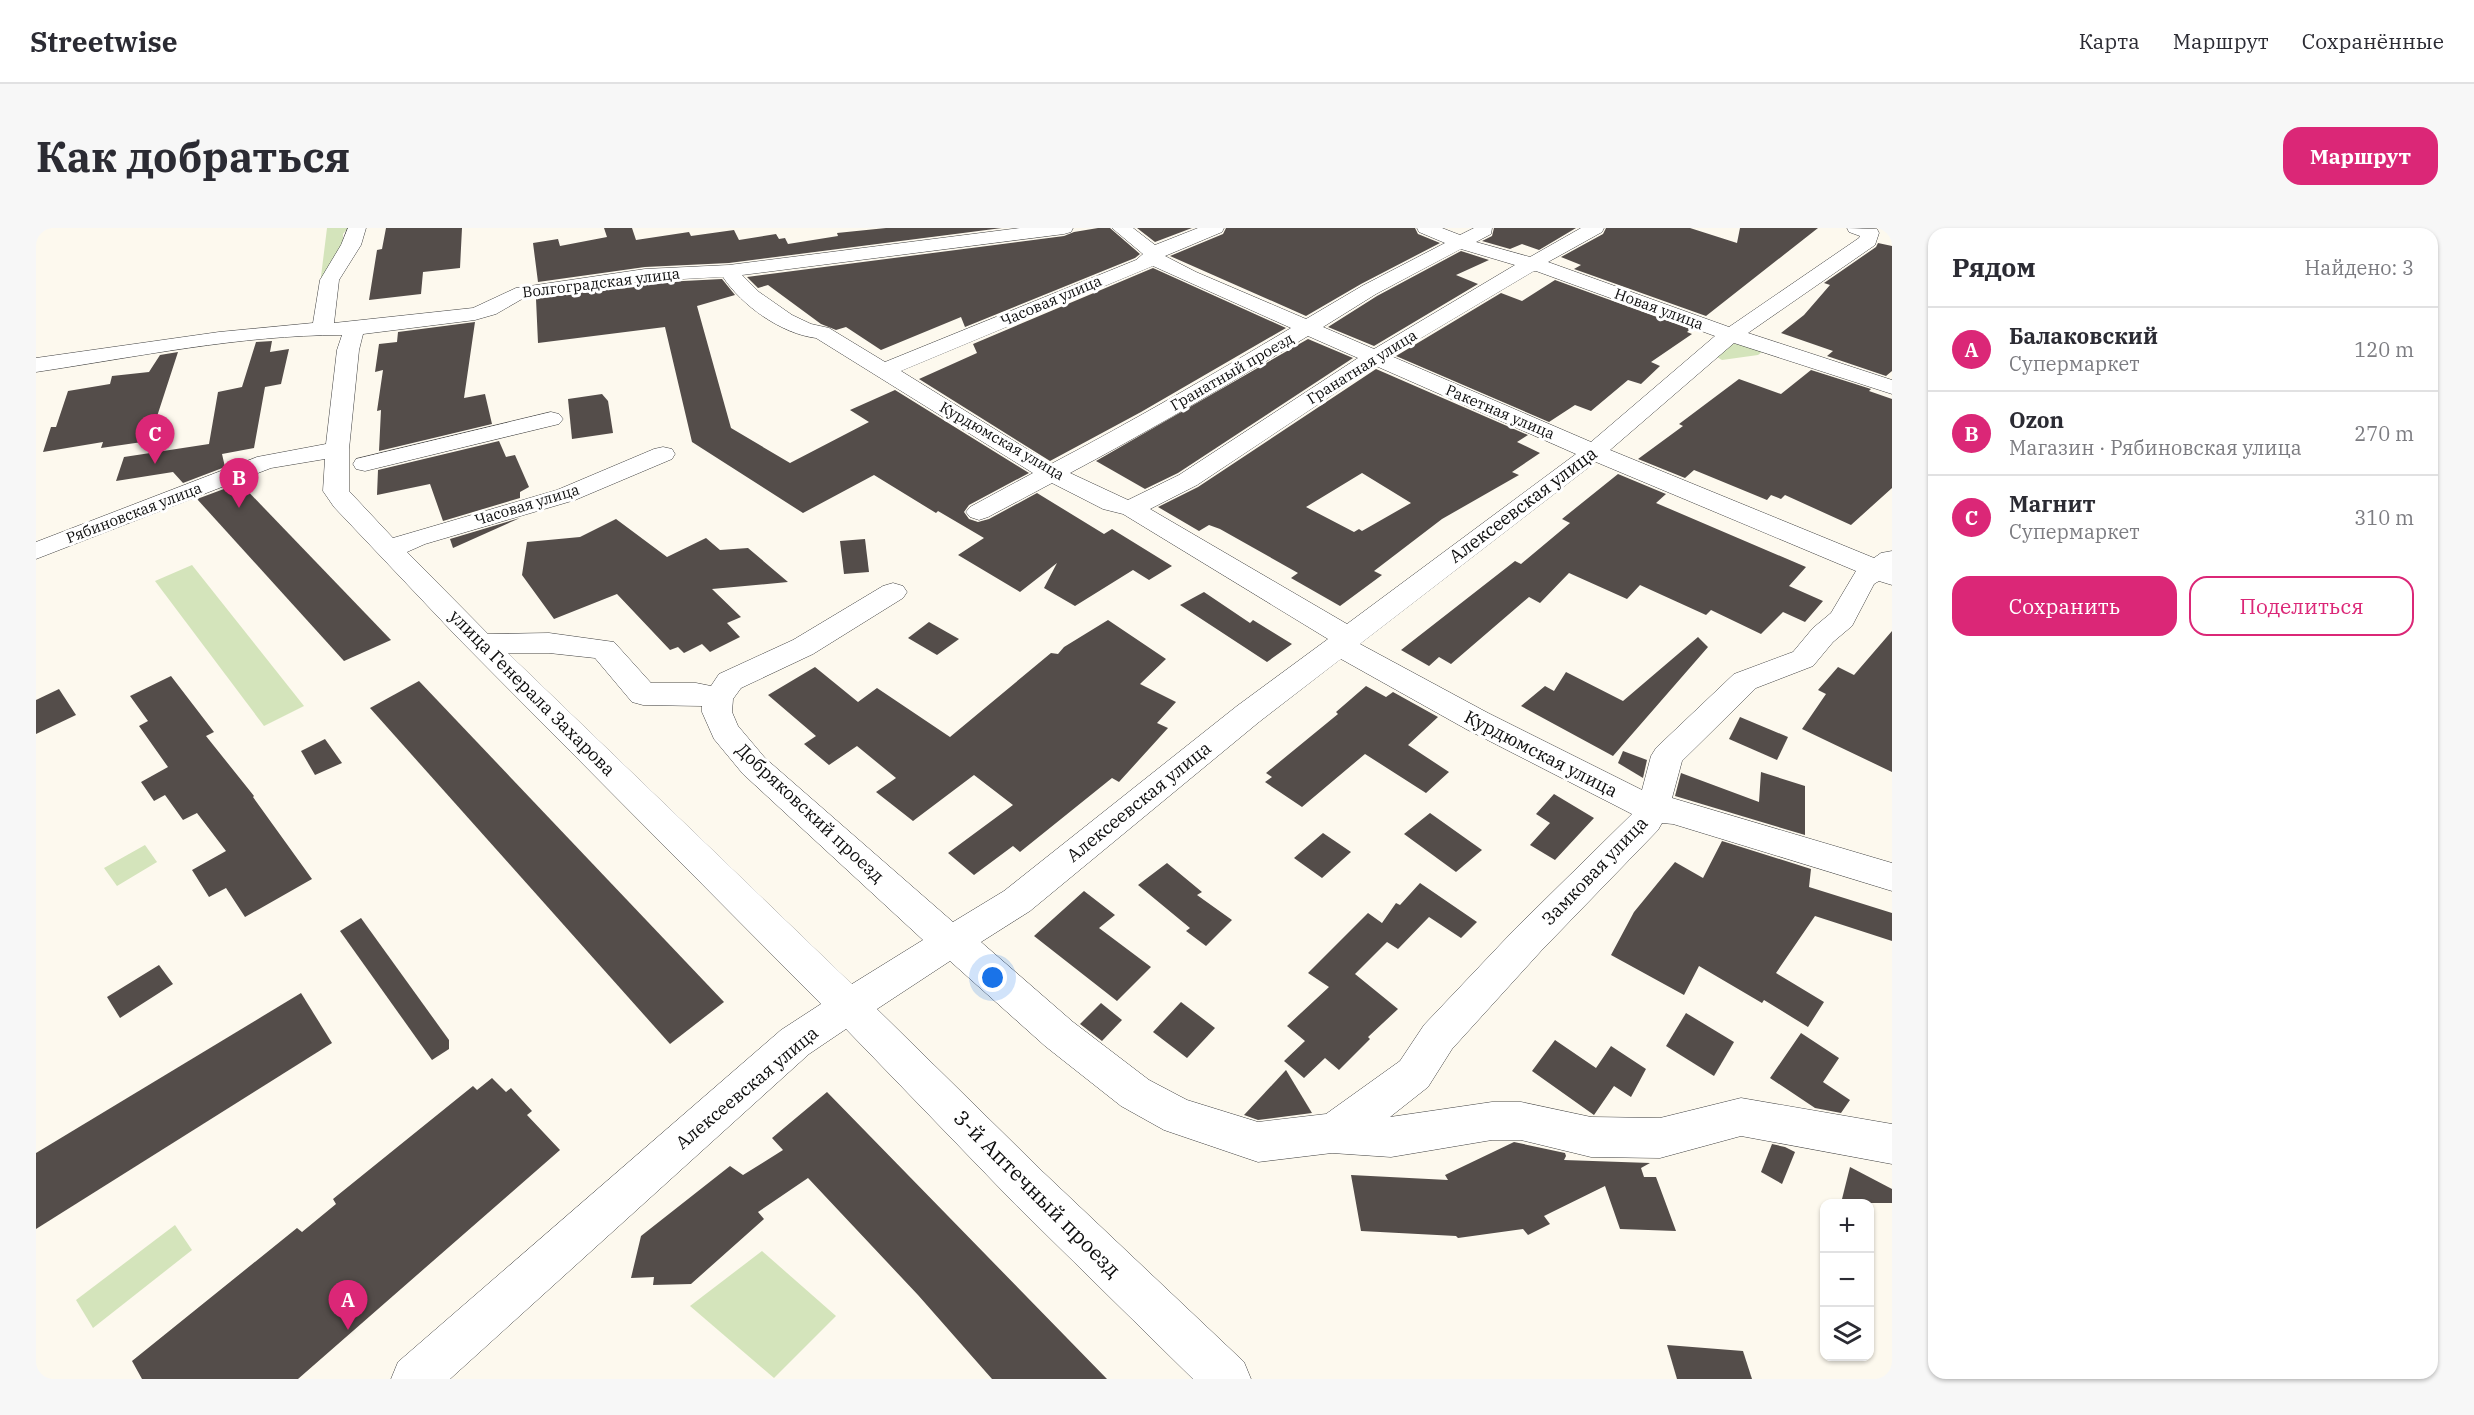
<!DOCTYPE html>
<html lang="ru">
<meta charset="utf-8">
<style>
body{margin:0;font-family:"IBM Plex Serif",serif;background:#f7f7f7;color:#2b2b33}
.controls{position:absolute;right:18px;bottom:18px;display:grid;overflow:hidden;border-radius:12px;box-shadow:0 2px 4px #0004}
.controls button{width:54px;height:54px;display:grid;place-items:center;padding:0;border:0;border-bottom:2px solid #e1e1e2;background:#fff;color:#2b2b33;font:30px sans-serif}
.you{position:absolute;left:957px;top:750px;width:21px;height:21px;margin:-15px;border:4px solid #fff;border-radius:50%;background:#1a73e8;box-shadow:0 0 0 9px #1a73e833}
.badge{display:grid;place-items:center;width:39px;height:39px;border-radius:50%;background:#db2777;color:#fff;font-size:20px;font-weight:700}
.pin{position:absolute;translate:-50% -50px;filter:drop-shadow(0 2px 3px #0008)}
.pin::after{content:'';position:absolute;top:32px;width:21px;height:18px;background:inherit;clip-path:polygon(0 0,100% 0,50% 100%)}
.list{margin:0;padding:0;list-style:none}
h2{display:flex;justify-content:space-between;align-items:center;height:78px;margin:0;padding:0 24px;font-size:26px}
h2 small{font-size:20px;font-weight:400;color:#7c7c81}
.list li{display:grid;grid-template-columns:39px 1fr auto;gap:18px;align-items:center;box-sizing:border-box;height:84px;padding:0 24px;border-top:2px solid #e1e1e2}
.list b{display:block;font-size:22px;white-space:nowrap}
.list p{margin:0;font-size:20px;white-space:nowrap;color:#7c7c81}
.list em{font-size:20px;font-style:normal;color:#7c7c81}
.actions{display:flex;gap:12px;padding:18px 24px}
.actions a{flex:1;padding:14px 0;border:2px solid #db2777;border-radius:18px;text-align:center;font-size:21px;color:#db2777}
.actions .main{background:#db2777;color:#fff}
.icon{flex:none;width:33px;height:33px;fill:none;stroke:currentColor;stroke-width:2;stroke-linecap:round;stroke-linejoin:round}
.map{position:relative;flex:none;width:1856px;height:1151px;overflow:hidden;border-radius:18px}
header{display:flex;align-items:center;gap:36px;box-sizing:border-box;height:84px;padding:0 30px;background:#fff;border-bottom:2px solid #e1e1e2}
header strong{font-size:28px}
nav{display:flex;gap:33px;margin-inline-start:auto;font-size:21px}
.intro{display:flex;align-items:center;justify-content:space-between;box-sizing:border-box;height:144px;padding:0 36px}
h1{margin:0;font-size:42px}
.button{padding:15px 27px;border-radius:18px;background:#db2777;color:#fff;font-size:21px;font-weight:700}
main{display:flex;gap:36px;padding:0 36px}
aside{flex:1;background:#fff;border-radius:18px;box-shadow:0 2px 4px #0004}
.map>svg:first-child{display:block}
</style>
<header>
<strong>Streetwise</strong>
<nav><a>Карта</a><a>Маршрут</a><a>Сохранённые</a></nav>
</header>
<div class="intro"><h1>Как добраться</h1><a class="button">Маршрут</a></div>
<main>
<div class="map">
<svg width="1856" height="1151" viewBox="0 0 1856 1151">
<rect width="100%" height="100%" fill="#fdf9ee"/>
<g fill="#d4e4bb">
<path d="M291 0H312L307 6V16L280 89Z"/>
<path d="M1707 115 1726 124 1722 127 1686 132 1681 129 1696 116Z"/>
<path d="M156 337 268 478 228 498 119 353Z"/>
<path d="M109 617 121 634 81 658 68 640Z"/>
<path d="M139 997 156 1022 57 1100 40 1072Z"/>
<path d="M726 1023 800 1088 738 1150 654 1078Z"/>
</g>
<g fill="#544d4a" fill-rule="evenodd">
<path d="M350 0H426L424 40 387 44 385 66 333 72 341 22 346 21Z"/>
<path d="M568 0H596L600 12 653 4 655 8 698 2 703 12 740 6 743 11 749 10 752 16 802 8 801 5 850 0H966L693 35 609 39 502 54 497 15 522 11 524 18 571 9Z"/>
<path d="M1062 0H1074L1104 26 1099 30 929 99 925 89 845 122 810 99 800 102 785 96 732 57 722 60 711 49 1028 8 1038 4Z"/>
<path d="M1101 0H1156L1119 14Z"/>
<path d="M1190 0H1379L1382 6 1404 15 1325 56 1270 88 1134 28 1187 6Z"/>
<path d="M1458 0H1540L1503 22 1486 16 1474 21 1446 13 1456 8Z"/>
<path d="M1570 0H1654L1701 15 1704 0H1782L1670 88 1538 41 1545 37 1525 29 1567 6Z"/>
<path d="M1842 15 1856 18V143L1850 148 1791 128 1797 123 1745 105 1768 87 1794 57 1788 55 1840 19Z"/>
<path d="M1425 23 1453 32 1420 47 1442 56 1338 118 1292 99 1341 68Z"/>
<path d="M1117 40 1250 100 1105 184 1014 233 883 151 941 125 937 116Z"/>
<path d="M686 51 699 67 661 78 695 200 754 235 833 194 814 182 859 162 993 245 933 277 928 284 933 291 942 294 953 291 1001 265 1068 306 1076 301 1136 338 1113 352 1097 342 1039 378 1008 360 1021 335 984 364 922 327 948 310 902 283 900 285 838 247 767 285 656 214 629 99 502 115 500 71 609 55Z"/>
<path d="M1519 52 1654 101 1651 104 1656 106 1615 134 1624 138 1605 156 1592 152 1555 183 1539 177 1513 194 1360 128 1465 65 1486 73Z"/>
<path d="M439 94 428 170 449 166 456 196 343 223 345 182 341 183 347 142 339 144 343 116 361 114 362 104Z"/>
<path d="M1272 111 1317 130 1142 245 1109 261 1060 233Z"/>
<path d="M236 113 234 124 253 121 245 156 229 159 218 220 186 226 189 239 147 255 137 244 80 253 88 229 173 216 182 164 206 159 220 114Z"/>
<path d="M142 124 113 213 65 220 67 214 7 224 15 199H20L32 163 74 156 76 148 113 144 124 127Z"/>
<path d="M1340 141 1492 207 1481 214 1504 225 1476 244 1483 247 1406 291 1338 343 1346 347 1304 378 1255 350 1262 345 1184 301 1173 297 1163 303 1122 279 1162 259ZM1326 245 1375 275 1326 303 1323 301 1318 304 1270 279Z"/>
<path d="M1775 142 1835 161 1833 163 1856 171V260L1815 297 1749 267 1745 271 1735 267 1731 272 1663 244 1658 242 1649 250 1602 231 1647 198 1643 196 1703 151 1745 166Z"/>
<path d="M566 166 572 173 577 205 536 211 532 171Z"/>
<path d="M463 213 470 229 479 227 493 259 484 264V270L407 293 394 256 341 267 342 242Z"/>
<path d="M1582 246 1630 266 1620 275 1770 339 1753 358 1787 373 1769 394 1747 384 1725 406 1675 382 1670 387 1604 357 1591 371 1533 345 1504 375 1493 369 1415 436 1403 429 1393 438 1365 422 1479 333 1485 336 1534 295 1526 291Z"/>
<path d="M204 255 355 412 308 433 161 271Z"/>
<path d="M484 290 417 320 414 311Z"/>
<path d="M580 291 631 329 670 310 684 322 712 320 752 354 676 361 705 389 691 395 704 409 674 424 666 416 648 425 642 419 634 422 581 366 518 391 486 347 491 314 544 309Z"/>
<path d="M829 311 833 344 808 346 804 313Z"/>
<path d="M1168 364 1214 395 1217 392 1256 416 1231 434 1144 377Z"/>
<path d="M1072 392 1130 431 1104 456 1140 474 1121 495 1132 500 1083 554 1076 550 984 624 977 618 938 647 912 625 977 577 938 547 877 593 840 564 860 550 821 518 793 537 768 516 780 508 732 467 779 439 822 474 841 460 914 509 1015 425 1022 426 1028 419Z"/>
<path d="M893 394 923 411 901 427 872 410Z"/>
<path d="M1856 403V544L1766 501 1790 466 1782 462 1802 439 1818 447Z"/>
<path d="M1662 409 1672 419 1577 528 1485 478 1509 458 1518 463 1530 444 1587 473Z"/>
<path d="M135 448 178 504 170 508 218 568 217 569 276 651 209 689 190 660 173 669 156 642 190 623 161 585 147 592 129 567 118 573 105 554 132 539 103 498 112 493 94 468Z"/>
<path d="M383 453 688 774 634 816 334 480Z"/>
<path d="M1330 458 1350 469 1357 464 1402 489 1372 517 1413 544 1390 565 1329 526 1266 579 1229 554 1236 549 1230 545 1302 486 1300 484Z"/>
<path d="M23 461 40 487 0 506V472Z"/>
<path d="M1704 489 1752 509 1741 532 1693 511Z"/>
<path d="M289 511 306 535 279 547 265 523Z"/>
<path d="M1587 523 1611 532 1607 550 1582 535Z"/>
<path d="M1725 544 1769 558V607L1639 568 1645 545 1723 574Z"/>
<path d="M1518 566 1558 590 1519 632 1494 617 1514 595 1500 586Z"/>
<path d="M1394 585 1446 622 1420 644 1368 606Z"/>
<path d="M1287 605 1315 624 1286 650 1258 630Z"/>
<path d="M1686 613 1775 641 1773 659 1856 685V713L1779 688 1740 745 1788 774 1772 799 1728 772 1726 775 1663 738 1648 767 1575 727 1598 684 1639 634 1667 650Z"/>
<path d="M1131 635 1166 664 1161 667 1196 692 1170 718 1150 703 1154 700 1102 657Z"/>
<path d="M1384 655 1441 694 1425 710 1393 689 1362 721 1351 714 1319 746 1362 781 1332 809 1334 811 1303 842 1289 830 1268 850 1248 833 1269 813 1251 798 1293 759 1272 745 1332 685 1346 695 1360 675 1364 677Z"/>
<path d="M1048 663 1079 687 1063 700 1115 739 1081 773 998 708Z"/>
<path d="M325 690 413 812V821L396 832 304 703Z"/>
<path d="M123 737 137 756 84 790 71 769Z"/>
<path d="M265 765 296 815 0 1001V925Z"/>
<path d="M1145 774 1179 800 1151 830 1117 804Z"/>
<path d="M1065 775 1086 792 1066 813 1044 796Z"/>
<path d="M1650 785 1698 814 1678 848 1630 818Z"/>
<path d="M1765 805 1803 830 1787 854 1814 872 1805 885 1779 880 1734 850Z"/>
<path d="M1519 812 1560 840 1575 818 1610 841 1595 869 1578 858 1558 887 1496 843Z"/>
<path d="M1250 842 1276 885 1222 892 1208 887Z"/>
<path d="M456 850 470 864 475 860 496 883 491 887 524 922 262 1151H106L96 1133 261 1000 266 1004 300 976 297 971 437 858 441 862Z"/>
<path d="M791 864 1071 1151H956L882 1067 772 950 722 984 728 991 655 1056 617 1057 618 1049 595 1050 605 1008 694 938 707 947 747 922 736 910Z"/>
<path d="M1478 914 1529 925 1530 928 1528 932 1614 935 1605 940 1608 949H1620L1640 1003 1584 1001 1569 958 1508 988 1514 996 1492 1007 1487 1001 1422 1010 1420 1008 1325 1003 1315 947 1412 952 1409 947Z"/>
<path d="M1736 916 1749 919 1759 924 1746 956 1725 944Z"/>
<path d="M1814 939 1856 961V975H1805Z"/>
<path d="M1631 1117 1707 1123 1716 1151H1641Z"/>
</g>
<g fill="none" stroke-linecap="round" stroke-linejoin="round">
<defs>
<g id="minor">
<path d="M312 0H330L325 17 303 52 298 95 437 80 480 60 609 41 693 37 984 0H1037L1035 4 1028 6 706 47 723 64 756 87 775 96 793 100 849 134 1100 32 1107 26 1076 0H1097L1119 17 1162 0H1188L1186 4 1129 28 1160 44 1270 91 1326 58 1409 15 1383 4 1381 0H1406L1424 7 1438 0H1456L1455 6 1440 14 1494 29 1545 0H1568L1566 4 1512 34 1693 99 1823 10 1824 8 1813 4 1811 0 1841 1 1843 5 1839 17 1712 105 1856 152V166L1698 115 1574 222 1838 330 1845 325 1856 323V357L1843 353 1838 356 1816 398 1797 414 1777 438 1720 460 1646 533 1636 570 1856 635V663L1637 596 1626 595 1622 602 1505 723 1416 821 1392 859 1354 889 1456 874H1485L1555 889 1624 890 1705 870 1856 896V936L1705 908 1624 930 1555 929 1485 912H1456L1355 929 1296 925 1222 934 1128 902 1085 878 1009 818 914 733 841 781 1007 944 1208 1134 1215 1151H1157L977 974 810 801 773 826 414 1151H355L362 1134 745 802 785 776 423 411 298 279 287 263 289 231 235 240 0 331V314L221 229 290 216 301 122 306 107C204 107 101 129 0 144V130L183 104 277 95 284 52 305 17ZM1425 21 1479 37 1338 121 1287 99 1340 66ZM1117 38 1255 100C1176 147 1097 193 1015 236L865 143ZM1498 43H1500L1679 108 1555 214 1355 128ZM687 49C706 78 746 106 780 110L997 245 934 279 930 284 934 289 943 292 952 289 1016 255 1067 281 1087 286 1292 411 1201 478 968 663 917 694 729 530 702 498 696 484 697 471 705 460 777 426 867 370 871 364 867 358 857 355 847 358 757 412 683 446 675 458 660 455H615L578 414 513 405 452 406 371 324 389 316 539 272 636 231 639 226 636 221 627 219 618 221 521 262 357 310 313 263V221L323 122 327 106 439 92 460 86 486 71 518 66 609 53ZM1272 108 1322 130 1143 247 1092 272 1034 245C1115 202 1194 155 1272 108ZM1340 138 1540 226 1311 396 1114 281 1161 257ZM1560 234 1820 343 1795 385 1777 400 1757 424 1698 446 1620 520 1615 528 1606 562 1452 485 1324 416ZM472 425H513L559 430 596 474 607 477 666 478V484L678 511 707 546 887 712 816 756ZM1305 431 1430 501 1596 586 1479 701 1388 797 1364 833 1290 886 1222 894 1151 872 1113 852 1037 794 945 714 994 683 1223 494Z"/>
<path d="M515 184 523 186 527 191 523 196 329 243 320 241 317 236 320 231Z"/>
</g>
</defs>
<use href="#minor" stroke="#404040" stroke-width="1"/>
<use href="#minor" fill="#fff" fill-rule="evenodd"/>
</g>
<g text-anchor="middle" stroke-width="6" stroke-linejoin="round" paint-order="stroke">
<g font-size="15" fill="#0d0d0d" stroke="#fff">
<text transform="translate(565 55) rotate(-7)" y="5">Волгоградская улица</text>
<text transform="translate(1015 73) rotate(-23)" y="5">Часовая улица</text>
<text transform="translate(1623 81) rotate(20)" y="5">Новая улица</text>
<text transform="translate(1326 139) rotate(-32)" y="5">Гранатная улица</text>
<text transform="translate(1196 144) rotate(-30)" y="5">Гранатный проезд</text>
<text transform="translate(1464 184) rotate(23)" y="5">Ракетная улица</text>
<text transform="translate(966 213) rotate(30)" y="5">Курдюмская улица</text>
<text transform="translate(491 277) rotate(-17)" y="5">Часовая улица</text>
<text transform="translate(98 285) rotate(-21)" y="5">Рябиновская улица</text>
</g>
<g font-size="18" fill="#0d0d0d" stroke="#fff">
<text transform="translate(1487 277) rotate(-37)" y="6">Алексеевская улица</text>
<text transform="translate(496 465) rotate(45)" y="6">улица Генерала Захарова</text>
<text transform="translate(1505 526) rotate(27)" y="6">Курдюмская улица</text>
<text transform="translate(1103 574) rotate(-39)" y="6">Алексеевская улица</text>
<text transform="translate(774 585) rotate(43)" y="6">Добряковский проезд</text>
<text transform="translate(1559 643) rotate(-46)" y="6">Замковая улица</text>
<text transform="translate(711 860) rotate(-40)" y="6">Алексеевская улица</text>
</g>
<g font-size="21" fill="#0d0d0d" stroke="#fff">
<text transform="translate(1001 966) rotate(45)" y="7">3-й Аптечный проезд</text>
</g>
</g>
</svg>
<div class="controls">
<button>+</button>
<button>−</button>
<button><svg class="icon" aria-label="layers" viewBox="0 0 24 24"><path d="M12 4l9 5-9 5-9-5zM3 14l9 5 9-5"/></svg></button>
</div>
<div class="you"></div>
<div class="pin badge" style="left:312px;top:1102px">A</div>
<div class="pin badge" style="left:203px;top:280px">B</div>
<div class="pin badge" style="left:119px;top:236px">C</div>
</div>
<aside>
<h2>Рядом<small>Найдено: 3</small></h2>
<ul class="list">
<li><span class="badge">A</span><div><b>Балаковский</b><p>Супермаркет</p></div><em>120 m</em></li>
<li><span class="badge">B</span><div><b>Ozon</b><p>Магазин · Рябиновская улица</p></div><em>270 m</em></li>
<li><span class="badge">C</span><div><b>Магнит</b><p>Супермаркет</p></div><em>310 m</em></li>
</ul>
<div class="actions"><a class="main">Сохранить</a><a>Поделиться</a></div>
</aside>
</main>
